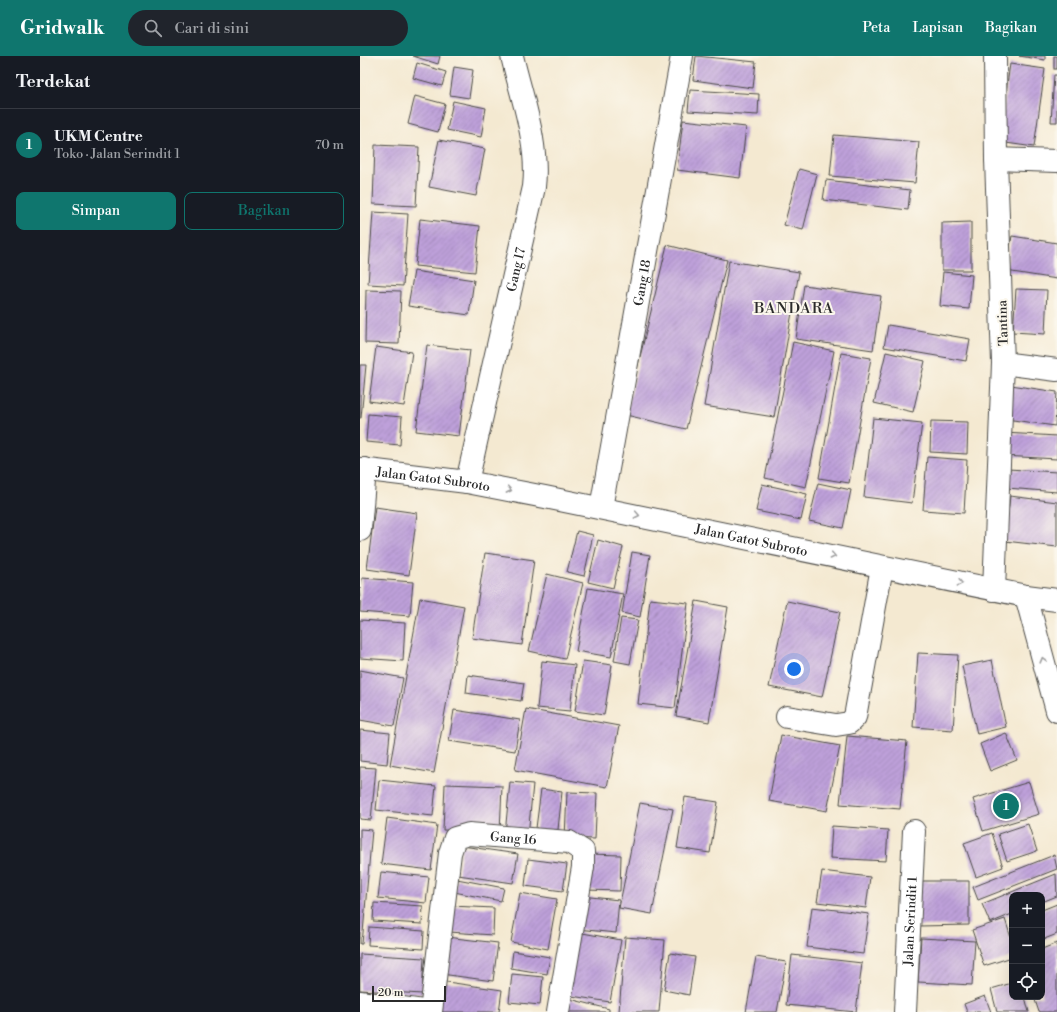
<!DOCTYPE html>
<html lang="id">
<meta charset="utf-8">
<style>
body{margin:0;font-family:"Libre Bodoni",serif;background:#20242c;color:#f1f3f6}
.controls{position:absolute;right:12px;bottom:12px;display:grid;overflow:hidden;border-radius:8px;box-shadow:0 4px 16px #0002}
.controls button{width:36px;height:36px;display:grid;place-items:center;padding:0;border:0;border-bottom:1px solid #363941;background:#171b24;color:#f1f3f6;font:20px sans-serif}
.scale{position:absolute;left:12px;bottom:10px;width:74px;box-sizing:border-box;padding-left:4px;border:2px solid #2b2b2b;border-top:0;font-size:11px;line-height:14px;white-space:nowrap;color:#2b2b2b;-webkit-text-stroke:3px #fbf7ec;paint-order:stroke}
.you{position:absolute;left:434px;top:613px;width:14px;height:14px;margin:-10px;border:3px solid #fff;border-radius:50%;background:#1a73e8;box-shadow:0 0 0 6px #1a73e833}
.badge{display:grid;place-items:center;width:26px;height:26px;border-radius:50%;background:#0f766e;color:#fff;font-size:13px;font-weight:700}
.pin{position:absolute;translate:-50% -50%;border:2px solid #fff;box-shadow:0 1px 4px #0006}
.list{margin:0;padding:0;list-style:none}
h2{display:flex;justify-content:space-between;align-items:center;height:52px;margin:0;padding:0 16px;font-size:17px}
h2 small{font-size:13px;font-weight:400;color:#9ea1a6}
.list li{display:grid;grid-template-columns:26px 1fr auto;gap:12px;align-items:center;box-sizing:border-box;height:72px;padding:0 16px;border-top:1px solid #363941}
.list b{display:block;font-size:15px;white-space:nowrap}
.list p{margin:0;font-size:13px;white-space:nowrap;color:#9ea1a6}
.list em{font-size:13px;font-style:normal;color:#9ea1a6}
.actions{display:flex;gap:8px;padding:12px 16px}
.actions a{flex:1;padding:9px 0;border:1px solid #0f766e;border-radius:8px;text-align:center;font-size:14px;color:#0f766e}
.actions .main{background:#0f766e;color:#fff}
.icon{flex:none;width:22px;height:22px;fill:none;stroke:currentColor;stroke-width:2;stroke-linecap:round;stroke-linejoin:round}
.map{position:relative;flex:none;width:697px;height:956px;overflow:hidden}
header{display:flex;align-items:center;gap:24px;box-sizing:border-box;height:56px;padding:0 20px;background:#0f766e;color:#fff}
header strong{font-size:19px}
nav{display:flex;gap:22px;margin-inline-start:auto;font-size:14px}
.search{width:280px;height:36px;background:#20242c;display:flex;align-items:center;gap:10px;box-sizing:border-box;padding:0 14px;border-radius:22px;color:#9ea1a6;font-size:15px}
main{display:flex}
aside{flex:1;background:#171b24}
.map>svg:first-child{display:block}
</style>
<header>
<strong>Gridwalk</strong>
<div class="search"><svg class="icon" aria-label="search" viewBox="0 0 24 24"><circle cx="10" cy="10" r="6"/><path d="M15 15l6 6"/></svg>Cari di sini</div>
<nav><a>Peta</a><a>Lapisan</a><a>Bagikan</a></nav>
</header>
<main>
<aside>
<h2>Terdekat<small></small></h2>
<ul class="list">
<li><span class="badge">1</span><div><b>UKM Centre</b><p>Toko · Jalan Serindit 1</p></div><em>70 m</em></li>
</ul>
<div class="actions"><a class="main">Simpan</a><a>Bagikan</a></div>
</aside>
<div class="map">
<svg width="697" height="956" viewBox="0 0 697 956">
<defs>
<pattern id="building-hatch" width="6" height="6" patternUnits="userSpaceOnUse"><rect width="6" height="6" fill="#bea0da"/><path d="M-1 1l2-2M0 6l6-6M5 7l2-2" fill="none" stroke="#9b83b1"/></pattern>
</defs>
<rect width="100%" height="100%" fill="#fbf7ec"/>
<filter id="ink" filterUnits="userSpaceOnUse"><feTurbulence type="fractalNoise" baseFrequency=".025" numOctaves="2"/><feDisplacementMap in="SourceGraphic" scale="8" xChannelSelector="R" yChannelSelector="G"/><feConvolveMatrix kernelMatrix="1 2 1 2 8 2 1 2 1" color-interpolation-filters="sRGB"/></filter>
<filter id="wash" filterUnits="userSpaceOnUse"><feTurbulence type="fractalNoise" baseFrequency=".012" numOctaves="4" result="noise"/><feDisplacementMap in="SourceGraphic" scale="16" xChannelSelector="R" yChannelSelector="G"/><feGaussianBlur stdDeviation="0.9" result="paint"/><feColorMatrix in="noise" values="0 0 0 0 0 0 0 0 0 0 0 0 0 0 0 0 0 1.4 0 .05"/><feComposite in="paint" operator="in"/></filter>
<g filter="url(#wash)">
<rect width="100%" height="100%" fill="#f4e9d1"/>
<g id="blocks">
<g fill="url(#building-hatch)">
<path d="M53 0H80L78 8Z"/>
<path d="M336 0 396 6 393 32 333 24Z"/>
<path d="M659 0H685V4Z"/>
<rect x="694" y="0" width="3" height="13"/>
<path d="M57 7 86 16 82 30 53 22Z"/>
<path d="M650 8 685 13 674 91 639 86Z"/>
<path d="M94 11 113 14 109 42 90 39Z"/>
<path d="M694 19H697V66H691Z"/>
<path d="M330 34 399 38 398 59 328 55Z"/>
<path d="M55 40 85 48 78 76 48 68Z"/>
<path d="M93 45 126 52 121 81 87 74Z"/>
<path d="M323 64 386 71 380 122 317 114Z"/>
<path d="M474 79 559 86 555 127 470 120Z"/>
<path d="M79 84 125 93 116 140 69 131Z"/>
<path d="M15 89 59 91 56 150 13 148Z"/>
<path d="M439 113 457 118 443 174 424 169Z"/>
<path d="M466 124 550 134 548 154 463 144Z"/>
<path d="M13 156 48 158 43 230 8 228Z"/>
<path d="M60 163 120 170 115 216 55 210Z"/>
<path d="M611 166V214H582V167Z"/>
<path d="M652 180 697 187V223L646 215Z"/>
<path d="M307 189 367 204 326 373 266 359Z"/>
<path d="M369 205 439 216 414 361 344 350Z"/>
<path d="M54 215 114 224 109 259 48 250Z"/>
<path d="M583 216 612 219 609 253 580 250Z"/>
<path d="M444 229 521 240 513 294 436 283Z"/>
<path d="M656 233 687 234 685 278 653 276Z"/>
<path d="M6 234 41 235 39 288 5 287Z"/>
<path d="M528 269 610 283 606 305 524 291Z"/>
<path d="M433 286 474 295 446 431 405 422Z"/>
<path d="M67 289 110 294 99 380 56 375Z"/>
<path d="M16 291 52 296 44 350 9 345Z"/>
<path d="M526 296 565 305 553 356 514 347Z"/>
<path d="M481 297 511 302 489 427 459 422Z"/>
<path d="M0 309H6L1 362H0Z"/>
<path d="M651 329 697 336 695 370 646 363Z"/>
<path d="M8 358 42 361 40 389 6 386Z"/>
<path d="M513 362 562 367 552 447 504 441Z"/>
<path d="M571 365 608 366 607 398 570 396Z"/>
<path d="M644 377 697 380V403L643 400Z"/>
<path d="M567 401 607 404 604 457 563 454Z"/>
<path d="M648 413 697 416V436L647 432Z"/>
<path d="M458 427 491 434 483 472 449 465Z"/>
<path d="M402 428 447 438 441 464 396 455Z"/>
<path d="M650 440 697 446V491L645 485Z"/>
<path d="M15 451 57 457 49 519 7 513Z"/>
<path d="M217 475 233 479 224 520 207 516Z"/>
<path d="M238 484 263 491 253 532 228 526Z"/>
<path d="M272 496 290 499 280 561 262 557Z"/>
<path d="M125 497 174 504 162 589 112 582Z"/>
<path d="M187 518 223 527 205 603 169 595Z"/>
<path d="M2 522 53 526 50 560 0 556Z"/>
<path d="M228 532 263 538 251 601 216 595Z"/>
<path d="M60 542 104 550 74 717 30 709Z"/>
<path d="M290 543 328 547 315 652 278 648Z"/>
<path d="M336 545 368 551 349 666 316 660Z"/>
<path d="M427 545 480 556 462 641 409 631Z"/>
<path d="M261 562 278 564 270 608 254 605Z"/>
<path d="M0 564 45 567 43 605 0 602Z"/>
<path d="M558 597 598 599 593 674 553 671Z"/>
<path d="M632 604 646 671 617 678 602 610Z"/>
<path d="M182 605 215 609 210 655 177 652Z"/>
<path d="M223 605 252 609 244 659 215 655Z"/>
<path d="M0 614 43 622 34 670 0 664Z"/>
<path d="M108 619 164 627 161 645 106 637Z"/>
<path d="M166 653 259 670 247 731 155 714Z"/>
<path d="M94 654 160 664 155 695 89 685Z"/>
<path d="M0 674 30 677 27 708 0 705Z"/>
<path d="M646 677 657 704 630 715 620 688Z"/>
<path d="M421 679 480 690 467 755 409 745Z"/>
<path d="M487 680 547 685 540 753 480 748Z"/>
<path d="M0 711 16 712 11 764 0 763Z"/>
<path d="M19 724 76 730 73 760 16 754Z"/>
<path d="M150 726 173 728 168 780 145 778Z"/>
<path d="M669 726 679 758 623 775 613 743Z"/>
<path d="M85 728 142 730 140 776 83 774Z"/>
<path d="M181 733 202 736 197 783 175 780Z"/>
<path d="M207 736 237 737 235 783 205 782Z"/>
<path d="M325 741 358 746 350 797 317 792Z"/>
<path d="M280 747 313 753 292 858 259 852Z"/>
<path d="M27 762 77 769 71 814 21 808Z"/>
<path d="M668 768 677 795 647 805 638 778Z"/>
<path d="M472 770 528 774 526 805 470 802Z"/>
<path d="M0 773 12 774 2 888H0Z"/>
<path d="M632 777 643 811 616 821 604 787Z"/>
<path d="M102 790 158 798 153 827 98 819Z"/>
<path d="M228 798 261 799 260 835 226 834Z"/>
<path d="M694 799 697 813 618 844 613 831Z"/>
<path d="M168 803 207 808 203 835 165 830Z"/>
<path d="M462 815 510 821 506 852 457 846Z"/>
<path d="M21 816 69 821 66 847 18 842Z"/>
<path d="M696 818 697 840 682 846V839H652V858L630 867 622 848Z"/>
<path d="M97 823 144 832 141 845 94 836Z"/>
<path d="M559 825H609V869L559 870Z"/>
<path d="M160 837 197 843 188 893 151 886Z"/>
<path d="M221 840 259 844 256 877 217 873Z"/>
<path d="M14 847 63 850 62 868 13 865Z"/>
<path d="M697 848V878L682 884V854Z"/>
<path d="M91 850 134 852 133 879 89 876Z"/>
<path d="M452 851 509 858 503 898 447 891Z"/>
<path d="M645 863 652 885V901L624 910 612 874Z"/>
<path d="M9 871 64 875 63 893 8 889Z"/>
<path d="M217 876 261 884 250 946 205 939Z"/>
<path d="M86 881 138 887 133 925 81 918Z"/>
<path d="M265 881 305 884 299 956H259Z"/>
<path d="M561 882 615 885 612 929 558 926Z"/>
<path d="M697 887V956H679L674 941H682V893Z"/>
<path d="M153 895 190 901 187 918 151 912Z"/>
<path d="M310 897 335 901 329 939 304 934Z"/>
<path d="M0 898 64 902 62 938 0 934Z"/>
<path d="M432 899 502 907 496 956 426 949Z"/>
<path d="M396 901 426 906 417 956H386Z"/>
<path d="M152 918 183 921 180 949 149 946Z"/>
<path d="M80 925 142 934 139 956H75Z"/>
<path d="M652 927V941H665L669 956H637L631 933Z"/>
<path d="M625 940 631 956H607L604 948Z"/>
<path d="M206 942 249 953V956H203Z"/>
</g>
</g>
</g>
<g filter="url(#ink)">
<use href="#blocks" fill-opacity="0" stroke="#494844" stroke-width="1"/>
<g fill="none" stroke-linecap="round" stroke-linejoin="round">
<defs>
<g id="minor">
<path d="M636 103 697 105"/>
<path d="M643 307 697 314"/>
<path id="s1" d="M107 426 174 131C179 87 162 43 152 0"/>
<path id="s2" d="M241 452 322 0"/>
<path d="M0 474 5 413"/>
<path d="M634 534 643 307 636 103 635 0"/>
<path d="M666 540 697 544"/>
<path d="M427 661 476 669 489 667 495 661 522 511"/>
<path d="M0 946 70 956"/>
<path id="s3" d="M71 956 90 797 95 782 109 778 209 786 223 795V811L198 956"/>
<path id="s4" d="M545 956 554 775"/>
</g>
<g id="tertiary">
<path id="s5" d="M0 413 107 426 185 441 666 540 697 655"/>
</g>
</defs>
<use href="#minor" stroke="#494844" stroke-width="24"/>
<use href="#tertiary" stroke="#494844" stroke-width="24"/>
<use href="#minor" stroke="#fff" stroke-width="22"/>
<use href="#tertiary" stroke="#fff" stroke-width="22"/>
</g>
<defs><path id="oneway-chevron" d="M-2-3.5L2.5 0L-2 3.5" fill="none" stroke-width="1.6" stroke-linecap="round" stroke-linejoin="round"/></defs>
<g stroke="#a0a0a0">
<use href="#oneway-chevron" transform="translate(149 434) rotate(11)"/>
<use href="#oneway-chevron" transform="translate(277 459) rotate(11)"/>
<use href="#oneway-chevron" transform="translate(473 500) rotate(12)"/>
<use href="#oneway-chevron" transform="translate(600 527) rotate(12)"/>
<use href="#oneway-chevron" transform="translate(683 604) rotate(-105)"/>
</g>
</g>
<g text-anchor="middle" stroke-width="4" stroke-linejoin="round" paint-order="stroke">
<g font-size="13" fill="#2b2b2b" stroke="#fbf7ec">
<text dy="5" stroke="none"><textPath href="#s1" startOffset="218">Gang 17</textPath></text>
<text dy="5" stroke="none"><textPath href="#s2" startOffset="229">Gang 18</textPath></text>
<text transform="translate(642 267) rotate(-92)" y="5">Tantina</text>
<text dy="5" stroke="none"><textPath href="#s5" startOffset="74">Jalan Gatot Subroto</textPath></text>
<text dy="5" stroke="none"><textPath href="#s5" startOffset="398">Jalan Gatot Subroto</textPath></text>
<text dy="5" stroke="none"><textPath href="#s3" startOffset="235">Gang 16</textPath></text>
<text dy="5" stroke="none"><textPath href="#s4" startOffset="91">Jalan Serindit 1</textPath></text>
</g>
<g font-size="15" letter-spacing="1" fill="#2b2b2b" stroke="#fbf7ec">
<text x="434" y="257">BANDARA</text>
</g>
</g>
</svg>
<div class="controls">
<button>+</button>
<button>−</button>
<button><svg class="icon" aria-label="locate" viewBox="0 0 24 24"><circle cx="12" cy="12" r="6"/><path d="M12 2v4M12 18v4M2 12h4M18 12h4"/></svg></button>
</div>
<div class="scale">20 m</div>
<div class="you"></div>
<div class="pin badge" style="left:646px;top:750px">1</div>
</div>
</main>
